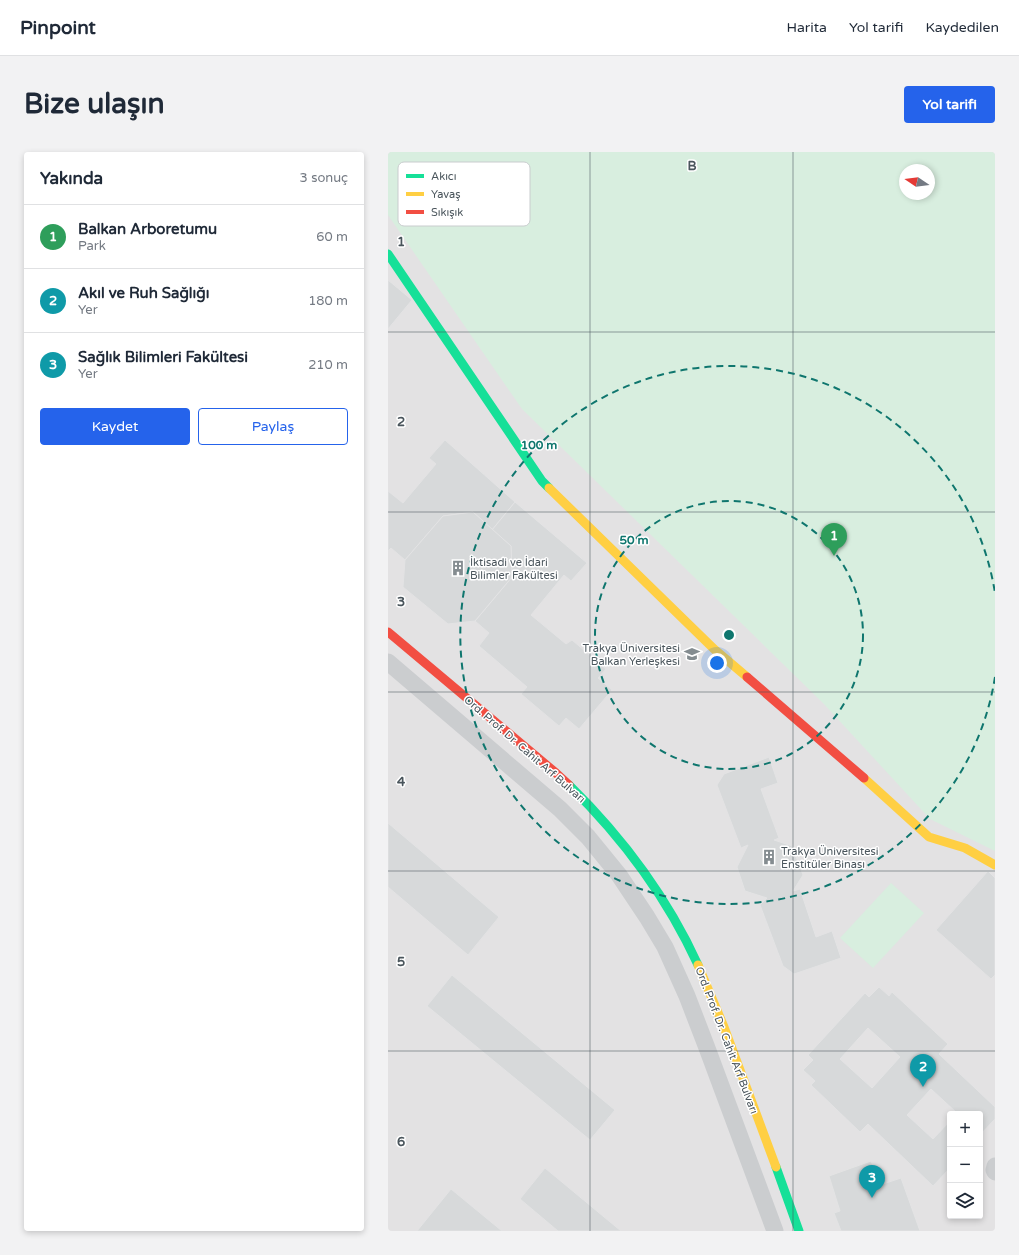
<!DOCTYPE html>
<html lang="tr">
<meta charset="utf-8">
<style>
body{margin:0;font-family:"Varela Round",sans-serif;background:#f2f2f3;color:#1f2937}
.controls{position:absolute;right:12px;bottom:12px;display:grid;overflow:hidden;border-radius:4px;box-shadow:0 2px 6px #0003}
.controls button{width:36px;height:36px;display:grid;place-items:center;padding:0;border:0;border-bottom:1px solid #e0e1e3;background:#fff;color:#1f2937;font:20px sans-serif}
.compass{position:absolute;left:511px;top:12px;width:36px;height:36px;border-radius:50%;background:#fff;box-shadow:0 2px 6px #0003;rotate:283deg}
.you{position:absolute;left:329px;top:511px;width:14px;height:14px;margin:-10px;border:3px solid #fff;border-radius:50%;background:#1a73e8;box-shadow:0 0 0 6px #1a73e833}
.badge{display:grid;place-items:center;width:26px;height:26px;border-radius:50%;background:#2563eb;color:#fff;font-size:13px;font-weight:700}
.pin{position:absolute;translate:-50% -33px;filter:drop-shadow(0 1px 2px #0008)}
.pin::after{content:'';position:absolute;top:21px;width:14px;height:12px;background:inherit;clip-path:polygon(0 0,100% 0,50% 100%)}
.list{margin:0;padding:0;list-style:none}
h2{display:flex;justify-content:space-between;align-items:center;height:52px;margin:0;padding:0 16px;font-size:17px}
h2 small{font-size:13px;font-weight:400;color:#747a83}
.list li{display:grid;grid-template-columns:26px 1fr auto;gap:12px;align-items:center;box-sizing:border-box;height:64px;padding:0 16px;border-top:1px solid #e0e1e3}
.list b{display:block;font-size:15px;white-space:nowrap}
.list p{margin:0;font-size:13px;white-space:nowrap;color:#747a83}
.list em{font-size:13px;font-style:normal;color:#747a83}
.actions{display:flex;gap:8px;padding:12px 16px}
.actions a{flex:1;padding:9px 0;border:1px solid #2563eb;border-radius:4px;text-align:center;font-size:14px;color:#2563eb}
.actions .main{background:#2563eb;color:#fff}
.icon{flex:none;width:22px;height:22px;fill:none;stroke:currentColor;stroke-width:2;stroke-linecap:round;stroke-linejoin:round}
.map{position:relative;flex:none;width:607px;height:1079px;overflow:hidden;border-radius:4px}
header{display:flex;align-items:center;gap:24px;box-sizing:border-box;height:56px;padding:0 20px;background:#fff;border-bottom:1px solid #e0e1e3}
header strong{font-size:19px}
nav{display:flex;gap:22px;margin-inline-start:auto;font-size:14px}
.intro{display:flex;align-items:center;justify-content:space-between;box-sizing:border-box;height:96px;padding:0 24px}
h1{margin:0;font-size:28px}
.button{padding:10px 18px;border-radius:4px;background:#2563eb;color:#fff;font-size:14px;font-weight:700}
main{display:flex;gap:24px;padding:0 24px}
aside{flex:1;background:#fff;border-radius:4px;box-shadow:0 2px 6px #0003}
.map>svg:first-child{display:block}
</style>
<header>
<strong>Pinpoint</strong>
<nav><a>Harita</a><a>Yol tarifi</a><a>Kaydedilen</a></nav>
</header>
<div class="intro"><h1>Bize ulaşın</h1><a class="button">Yol tarifi</a></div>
<main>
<aside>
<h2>Yakında<small>3 sonuç</small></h2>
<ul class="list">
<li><span class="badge" style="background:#2e9e5b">1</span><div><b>Balkan Arboretumu</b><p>Park</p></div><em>60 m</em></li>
<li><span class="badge" style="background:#0f9aa8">2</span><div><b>Akıl ve Ruh Sağlığı</b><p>Yer</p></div><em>180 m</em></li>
<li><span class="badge" style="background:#0f9aa8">3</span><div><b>Sağlık Bilimleri Fakültesi</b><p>Yer</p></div><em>210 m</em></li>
</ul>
<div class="actions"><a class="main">Kaydet</a><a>Paylaş</a></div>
</aside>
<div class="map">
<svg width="607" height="1079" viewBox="0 0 607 1079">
<rect width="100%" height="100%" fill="#f1f1f1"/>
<path fill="#e3e2e3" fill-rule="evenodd" d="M0 0H607V1079H0ZM517 18H541V42H517ZM562 962H592V1064H562Z"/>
<g fill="#d8eedf" fill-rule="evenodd">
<path d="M0 0H607V699L542 667 435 551 134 257 0 63ZM517 18H541V42H517Z"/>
<path d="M503 731 536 761 485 816 452 786Z"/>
</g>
<g fill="#d7d9da" stroke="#e3e3e4" fill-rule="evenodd">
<path d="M0 128 24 148 0 177Z"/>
<path d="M57 288 127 350 104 378 85 360 55 364 17 408 3 396 0 399V339L15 351 48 312 41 306Z"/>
<path d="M127 350 199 411 183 429 176 423 143 463 178 492 184 488 218 517 210 526 224 538 191 577 178 566 171 574 133 542 139 535 91 494 101 481 87 469 124 425 123 394 104 378Z"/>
<path d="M85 360 123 394 124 425 87 469 60 472 15 435 17 408 55 364Z"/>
<path d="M381 605 390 631 373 637 391 686 386 688 404 694 415 723 405 739 412 737 428 785 444 779 453 806 406 822 395 814 372 753 379 746 357 739 349 715 360 693 353 696 329 633 336 622Z"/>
<path d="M0 671 111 765 80 803 0 735Z"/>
<path d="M600 719 607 726V823L603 827 548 778Z"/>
<path d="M64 823 227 958 202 988 39 854Z"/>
<path d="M491 835 501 844 504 840 560 892 551 902 607 955V967L592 983V962H568L569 961 543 937 519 963 545 987 562 969V1016L545 1034 480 972 472 980 423 933 427 929 415 918 425 908 420 903 477 841 481 845ZM480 876 512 905 484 936 452 907Z"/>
<path d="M483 1009 492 1033 513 1026 532 1079H453L446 1061 452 1059 441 1024Z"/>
<path d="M157 1016 233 1079H170L132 1047Z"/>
<path d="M63 1037 114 1079H29Z"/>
</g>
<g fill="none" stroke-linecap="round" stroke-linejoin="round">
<g stroke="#cbcdcf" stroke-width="17">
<path d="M0 510 172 657 200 685 231 723 259 765 277 795 299 844 319 896 387 1079"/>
<path d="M607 1014 606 1018 607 1020"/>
</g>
<g stroke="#16e098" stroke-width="9">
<path d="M0 102 154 329 161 336"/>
<path d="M181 633C235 686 278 743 310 813"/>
<path d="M388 1015 411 1079"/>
</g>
<g stroke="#ffcf43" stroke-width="9">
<path d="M161 336 326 497 359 525"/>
<path d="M476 626 541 685 577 696 607 713"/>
<path d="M310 813 336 875 388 1015"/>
</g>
<g stroke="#f24e42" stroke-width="9">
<path d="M0 480 168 621 181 633"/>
<path d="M359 525 476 626"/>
</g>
</g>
<path fill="none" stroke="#4a555c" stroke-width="1" stroke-opacity="0.55" d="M202 0V1079M405 0V1079M0 180H607M0 360H607M0 540H607M0 719H607M0 899H607"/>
<g fill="none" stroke="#0f766e" stroke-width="2" stroke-dasharray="7 5">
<circle cx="341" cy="483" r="134"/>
<path d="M607 525A269 269 0 1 1 607 441"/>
</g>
<defs>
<symbol id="building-bare" viewBox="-9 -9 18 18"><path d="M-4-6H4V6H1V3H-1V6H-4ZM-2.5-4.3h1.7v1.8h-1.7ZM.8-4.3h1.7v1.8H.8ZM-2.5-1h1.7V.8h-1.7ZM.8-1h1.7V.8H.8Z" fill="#848c90" stroke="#fff" stroke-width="2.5" paint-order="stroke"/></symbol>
<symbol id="university-bare" viewBox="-9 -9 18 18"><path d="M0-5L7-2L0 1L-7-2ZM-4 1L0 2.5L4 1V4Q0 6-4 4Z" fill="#848c90" stroke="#fff" stroke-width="2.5" paint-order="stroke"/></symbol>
</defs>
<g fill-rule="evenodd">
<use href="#building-bare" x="59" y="405" width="22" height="22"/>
<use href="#university-bare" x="293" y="491" width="22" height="22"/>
<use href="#building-bare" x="370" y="694" width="22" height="22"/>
</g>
<g text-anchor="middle" stroke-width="3" stroke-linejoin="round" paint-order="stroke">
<g font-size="11" fill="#4a555c" stroke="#fff" text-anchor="start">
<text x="82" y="414">İktisadi ve İdari<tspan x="82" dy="13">Bilimler Fakültesi</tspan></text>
<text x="292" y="500" text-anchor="end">Trakya Üniversitesi<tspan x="292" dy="13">Balkan Yerleşkesi</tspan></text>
<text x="393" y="703">Trakya Üniversitesi<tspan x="393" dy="13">Enstitüler Binası</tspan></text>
</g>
<g font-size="11" fill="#4a555c" stroke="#fff">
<text transform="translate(137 597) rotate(41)" y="4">Ord. Prof. Dr. Cahit Arf Bulvarı</text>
<text transform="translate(339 888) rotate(69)" y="4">Ord. Prof. Dr. Cahit Arf Bulvarı</text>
</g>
</g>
<rect x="10" y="10" width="132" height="64" rx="6" fill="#fff" stroke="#c9ccce" stroke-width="1"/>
<rect x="18" y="22" width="18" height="4" fill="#16e098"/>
<rect x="18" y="40" width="18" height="4" fill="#ffcf43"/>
<rect x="18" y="58" width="18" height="4" fill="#f24e42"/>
<g font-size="11" fill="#4a555c">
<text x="43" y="28">Akıcı</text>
<text x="43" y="46">Yavaş</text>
<text x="43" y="64">Sıkışık</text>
</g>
<g font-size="13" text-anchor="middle" font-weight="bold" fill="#4a555c" stroke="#fff" stroke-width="3" stroke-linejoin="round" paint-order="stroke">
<text x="304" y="18">B</text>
<text x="13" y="94">1</text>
<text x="13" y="274">2</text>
<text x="13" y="454">3</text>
<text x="13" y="634">4</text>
<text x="13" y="814">5</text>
<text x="13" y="994">6</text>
</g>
<circle cx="341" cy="483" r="6" fill="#0f766e" stroke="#fff" stroke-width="2"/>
<g font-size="12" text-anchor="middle" font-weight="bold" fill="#0f766e" stroke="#fff" stroke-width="3" stroke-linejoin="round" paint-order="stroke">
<text x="151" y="297">100 m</text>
<text x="246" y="392">50 m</text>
</g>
</svg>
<div class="controls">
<button>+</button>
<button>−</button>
<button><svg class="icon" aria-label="layers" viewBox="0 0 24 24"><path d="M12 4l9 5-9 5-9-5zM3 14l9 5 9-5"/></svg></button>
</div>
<svg class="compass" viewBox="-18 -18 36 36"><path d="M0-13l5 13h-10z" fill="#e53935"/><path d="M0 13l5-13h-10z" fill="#747a83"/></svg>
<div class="you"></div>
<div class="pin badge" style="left:446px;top:404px;background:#2e9e5b">1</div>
<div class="pin badge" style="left:535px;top:935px;background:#0f9aa8">2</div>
<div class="pin badge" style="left:484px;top:1046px;background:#0f9aa8">3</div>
</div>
</main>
